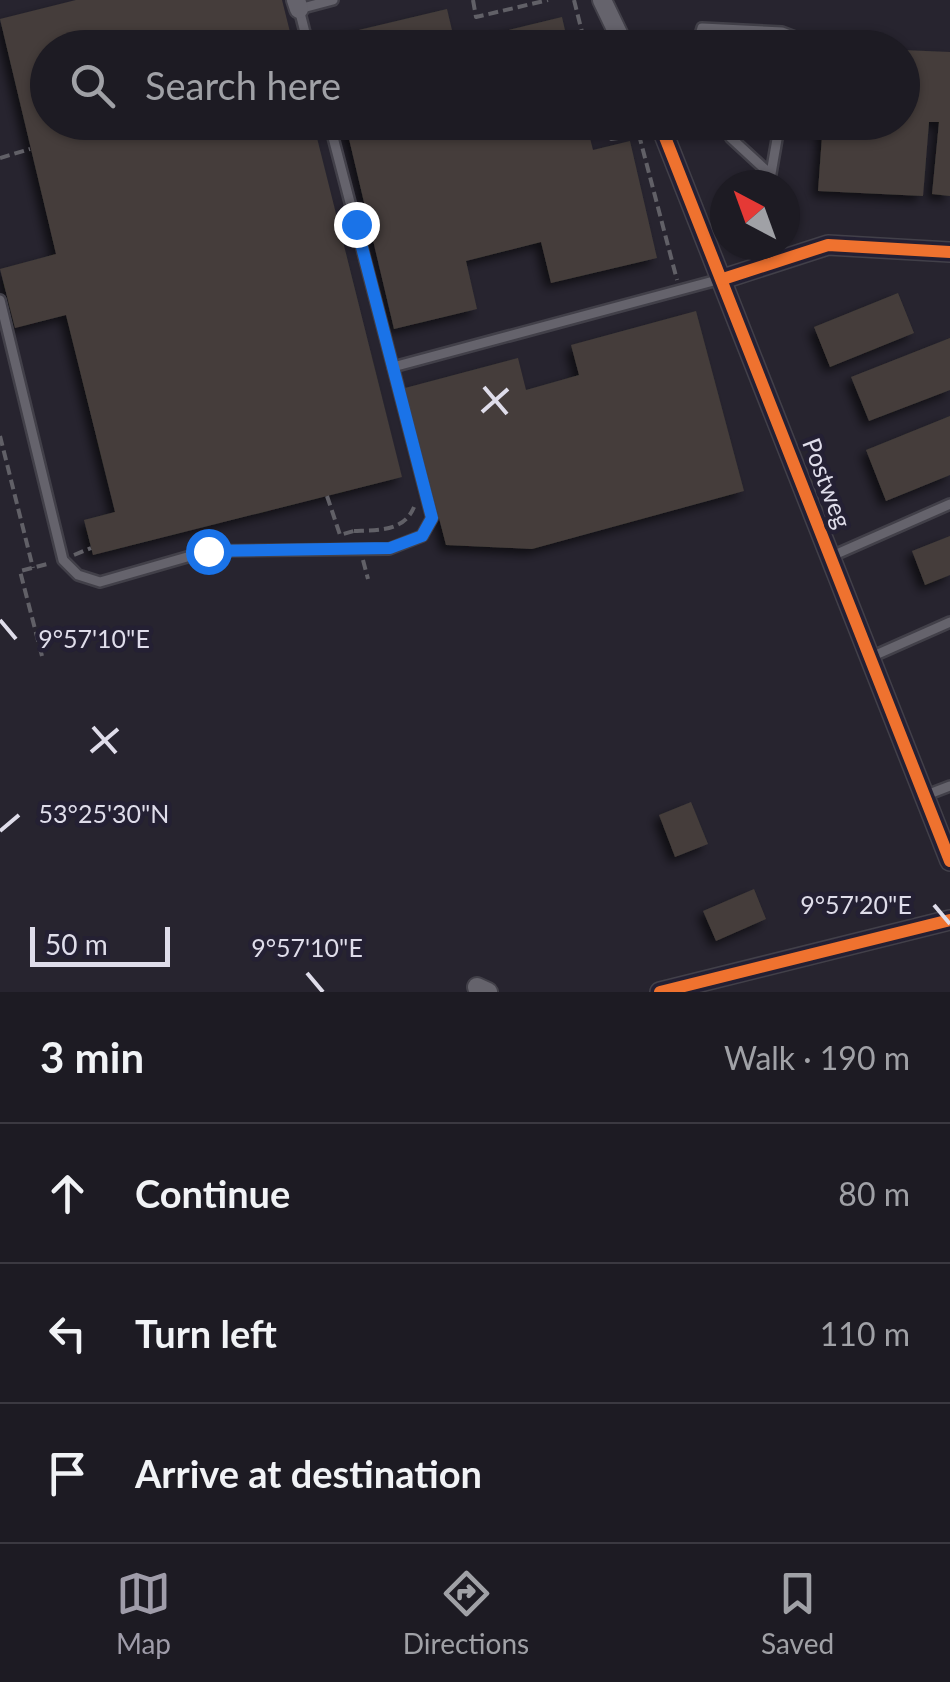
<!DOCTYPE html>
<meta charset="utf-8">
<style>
body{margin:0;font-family:Lato,sans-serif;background:#25242b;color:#f1f3f6}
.compass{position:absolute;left:710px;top:170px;width:90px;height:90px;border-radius:50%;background:#1d1b23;box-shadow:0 2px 8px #0004;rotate:319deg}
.scale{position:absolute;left:30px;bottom:25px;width:140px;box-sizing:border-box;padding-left:10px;border:5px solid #dfddea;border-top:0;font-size:28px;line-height:35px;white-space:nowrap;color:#dfddea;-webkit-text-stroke:8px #242033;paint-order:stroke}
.stop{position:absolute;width:30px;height:30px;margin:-22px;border:8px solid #1a73e8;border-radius:50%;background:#fff}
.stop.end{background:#1a73e8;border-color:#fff;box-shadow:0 2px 10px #0008}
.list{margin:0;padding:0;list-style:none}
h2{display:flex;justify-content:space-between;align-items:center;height:130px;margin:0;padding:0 40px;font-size:42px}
h2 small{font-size:32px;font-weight:400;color:#a0a1a6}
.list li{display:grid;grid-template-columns:65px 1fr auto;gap:30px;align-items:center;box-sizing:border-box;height:140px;padding:0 40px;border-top:2px solid #3b3941}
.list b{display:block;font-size:38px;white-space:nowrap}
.list em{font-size:32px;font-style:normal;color:#a0a1a6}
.icon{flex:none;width:55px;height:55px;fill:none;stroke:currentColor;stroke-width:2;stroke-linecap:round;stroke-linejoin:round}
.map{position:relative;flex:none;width:950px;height:992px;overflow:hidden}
.search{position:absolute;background:#1d1b23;box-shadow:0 2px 8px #0004;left:30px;right:30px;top:30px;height:110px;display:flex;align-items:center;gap:25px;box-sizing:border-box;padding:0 35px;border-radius:55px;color:#a0a1a6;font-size:38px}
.sheet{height:550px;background:#1d1b23}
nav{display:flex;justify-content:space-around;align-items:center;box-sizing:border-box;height:140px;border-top:2px solid #3b3941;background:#1d1b23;font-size:28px;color:#a0a1a6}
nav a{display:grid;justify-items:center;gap:5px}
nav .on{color:#9f9ca9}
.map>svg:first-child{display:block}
</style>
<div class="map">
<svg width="950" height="992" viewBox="0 0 950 992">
<defs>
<filter id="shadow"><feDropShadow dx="-5.5" dy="5.5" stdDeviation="5" flood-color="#0009"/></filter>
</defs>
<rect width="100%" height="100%" fill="#27242f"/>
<g fill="#443e3a" filter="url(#shadow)">
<path d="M76 0H282L294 48H48V122H313L402 477 93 555 84 520 115 512 66 315 15 328 0 269 56 254 0 19Z"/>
<path d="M447 9 455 43 562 17 569 48H328L325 38Z"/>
<path d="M714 36 792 40 796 48H705Z"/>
<path d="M902 50 950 52V196L932 194 939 122H929L923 196 818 191 823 122H902Z"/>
<path d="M345 122H586L593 150 630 141 657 258 551 283 541 242 466 261 477 309 394 329Z"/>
<path d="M898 293 914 333 830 367 814 327Z"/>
<path d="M696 311 744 491 532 549 446 545 405 388 518 358 526 390 579 375 571 345Z"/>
<path d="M950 338V390L869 421 851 377Z"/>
<path d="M950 416V475L886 501 866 450Z"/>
<path d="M950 536V575L925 585 912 551Z"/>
<path d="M691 802 708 844 675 857 659 815Z"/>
<path d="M754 889 766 919 716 941 703 911Z"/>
</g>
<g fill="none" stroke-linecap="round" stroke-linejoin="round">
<defs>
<g id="service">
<path d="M309 48 299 9 333 0"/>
<path d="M696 48 702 28 782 32 803 40V48"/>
<path d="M329 122 393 367 721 279"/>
<path d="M723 122 731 138 768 172"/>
<path d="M769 185 780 122"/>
<path d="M0 300 63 560 78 575 100 582 208 551 389 549 422 536 432 518 393 367"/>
<path d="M832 556 950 504"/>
<path d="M871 657 950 622"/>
<path d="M924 796 950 786"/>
</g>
<g id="minor">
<path d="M296 0 299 9"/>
<path d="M602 0 625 48"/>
<path d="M659 122 950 861"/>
<path d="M723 279 828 245 950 252"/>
<path d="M477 987 488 992"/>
<path d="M660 992 950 920"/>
</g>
</defs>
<use href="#service" stroke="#424049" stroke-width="14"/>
<use href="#minor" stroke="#424049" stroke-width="22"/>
<g stroke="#616067" stroke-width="4" stroke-dasharray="10 5" stroke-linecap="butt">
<path d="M473 0 476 17 548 0"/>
<path d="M574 0 586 48"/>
<path d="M606 122 611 139 639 135 677 280"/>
<path d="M0 158 30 149"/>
<path d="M0 436 33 568"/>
<path d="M327 496 340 535 354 531"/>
<path d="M354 531C377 530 404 532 414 507"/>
<path d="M74 555 91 548"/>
<path d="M363 560 368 579"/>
<path d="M42 656 20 571 51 563"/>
</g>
<use href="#service" stroke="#65636c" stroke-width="9"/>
<use href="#minor" stroke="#65636c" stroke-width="18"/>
<defs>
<g id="cycleway">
<path d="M659 122 950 861"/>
<path d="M723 279 828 245 950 252"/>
<path d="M660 992 950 920"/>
</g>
</defs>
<use href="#cycleway" stroke="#242033" stroke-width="19"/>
<use href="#cycleway" stroke="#ef722f" stroke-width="12"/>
</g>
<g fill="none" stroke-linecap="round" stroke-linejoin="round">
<path stroke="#1a73e8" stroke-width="12" d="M208 551 390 548 422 536 432 518 356 224"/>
</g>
<path fill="none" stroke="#dfddea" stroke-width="4" d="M484 387 507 414M482 412 508 389M0 620 16 639M93 727 116 753M91 752 118 729M0 831 19 815M934 905 950 924M307 973 323 992"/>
<g text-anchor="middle" stroke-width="9" stroke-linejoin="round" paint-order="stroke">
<g font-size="25" fill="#dfddea" stroke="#242033">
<text transform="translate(827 483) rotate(69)" y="9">Postweg</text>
</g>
</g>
<g font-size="25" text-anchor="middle" fill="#dfddea" stroke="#242033" stroke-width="9" stroke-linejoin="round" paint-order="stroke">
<text x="94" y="648">9°57'10"E</text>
<text x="104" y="823">53°25'30"N</text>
<text x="856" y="914">9°57'20"E</text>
<text x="307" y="957">9°57'10"E</text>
</g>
</svg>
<svg class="compass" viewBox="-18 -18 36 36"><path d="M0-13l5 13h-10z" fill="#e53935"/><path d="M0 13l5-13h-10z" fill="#a0a1a6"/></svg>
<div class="scale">50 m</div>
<div class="stop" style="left:208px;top:551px"></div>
<div class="stop end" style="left:356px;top:224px"></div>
<div class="search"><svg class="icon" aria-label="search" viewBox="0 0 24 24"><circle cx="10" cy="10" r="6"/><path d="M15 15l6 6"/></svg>Search here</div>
</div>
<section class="sheet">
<h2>3 min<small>Walk · 190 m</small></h2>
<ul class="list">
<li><svg class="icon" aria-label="ahead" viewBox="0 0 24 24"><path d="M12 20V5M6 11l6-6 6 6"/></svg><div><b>Continue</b></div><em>80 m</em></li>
<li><svg class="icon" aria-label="left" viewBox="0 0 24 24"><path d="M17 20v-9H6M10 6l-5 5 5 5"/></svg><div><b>Turn left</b></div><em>110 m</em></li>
<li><svg class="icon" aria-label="arrive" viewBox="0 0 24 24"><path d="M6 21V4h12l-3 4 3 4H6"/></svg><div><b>Arrive at destination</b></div></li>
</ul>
</section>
<nav>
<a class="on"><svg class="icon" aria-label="map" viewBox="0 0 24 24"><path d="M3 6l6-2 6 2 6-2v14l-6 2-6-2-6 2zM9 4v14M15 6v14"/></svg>Map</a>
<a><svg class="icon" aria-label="directions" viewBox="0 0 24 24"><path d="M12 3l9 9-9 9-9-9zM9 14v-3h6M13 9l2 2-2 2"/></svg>Directions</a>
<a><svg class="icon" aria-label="saved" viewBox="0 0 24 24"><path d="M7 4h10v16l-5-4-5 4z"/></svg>Saved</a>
</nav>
